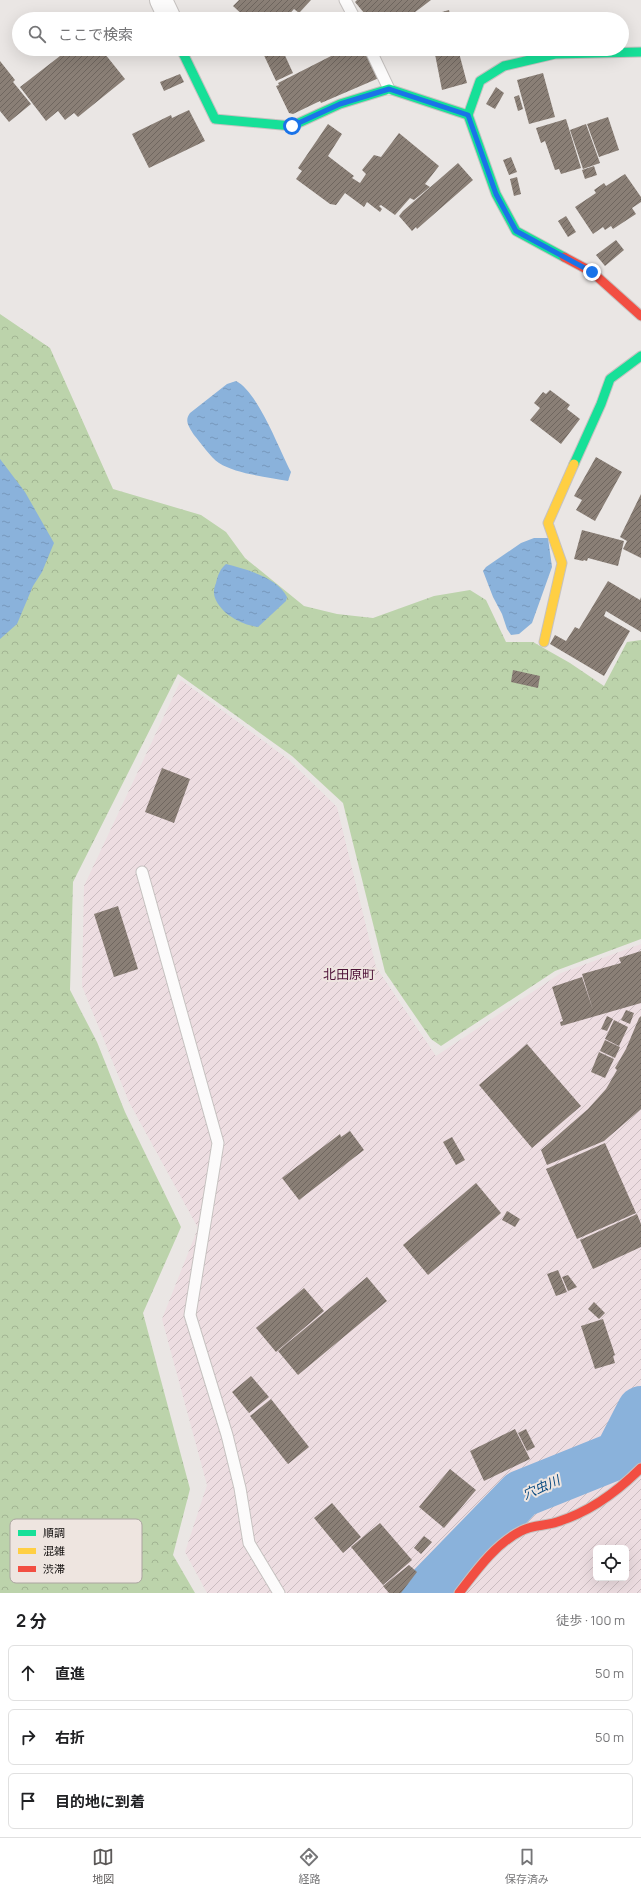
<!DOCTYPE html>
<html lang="ja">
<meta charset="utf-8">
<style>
body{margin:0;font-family:Manrope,"Noto Sans JP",sans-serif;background:#f2f2f2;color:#202124}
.controls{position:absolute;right:12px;bottom:12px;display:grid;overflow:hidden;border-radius:6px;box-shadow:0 4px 16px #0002}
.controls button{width:36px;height:36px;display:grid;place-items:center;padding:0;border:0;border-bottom:1px solid #e0e0e0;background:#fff;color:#202124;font:20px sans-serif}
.stop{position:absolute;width:12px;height:12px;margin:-9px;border:3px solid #1a73e8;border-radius:50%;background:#fff}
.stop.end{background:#1a73e8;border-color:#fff;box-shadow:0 1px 4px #0008}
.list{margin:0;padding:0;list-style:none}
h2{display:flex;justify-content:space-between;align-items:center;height:52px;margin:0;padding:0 16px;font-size:17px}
h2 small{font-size:13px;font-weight:400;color:#757577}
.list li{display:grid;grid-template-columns:26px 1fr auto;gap:12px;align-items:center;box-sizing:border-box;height:56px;margin:0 8px 8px;padding:0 8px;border:1px solid #e0e0e0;border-radius:6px}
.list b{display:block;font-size:15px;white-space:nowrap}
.list em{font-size:13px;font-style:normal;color:#757577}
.icon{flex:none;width:22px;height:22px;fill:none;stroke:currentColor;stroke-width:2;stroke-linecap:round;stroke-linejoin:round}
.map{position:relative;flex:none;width:641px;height:1593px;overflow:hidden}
.search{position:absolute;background:#fff;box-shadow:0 4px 16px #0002;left:12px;right:12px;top:12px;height:44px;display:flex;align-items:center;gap:10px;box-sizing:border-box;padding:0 14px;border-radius:22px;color:#757577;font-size:15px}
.sheet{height:244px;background:#fff}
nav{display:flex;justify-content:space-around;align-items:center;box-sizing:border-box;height:56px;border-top:1px solid #e0e0e0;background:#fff;font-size:11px;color:#757577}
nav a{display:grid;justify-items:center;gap:2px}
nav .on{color:#5c5958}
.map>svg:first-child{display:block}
</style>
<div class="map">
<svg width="641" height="1593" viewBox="0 0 641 1593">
<defs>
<pattern id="industrial-furrows" width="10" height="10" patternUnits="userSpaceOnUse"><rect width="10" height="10" fill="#eddde1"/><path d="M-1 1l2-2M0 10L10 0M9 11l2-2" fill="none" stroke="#cabcc0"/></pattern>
<pattern id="forest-crowns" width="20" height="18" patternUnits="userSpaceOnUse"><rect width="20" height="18" fill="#bcd3ab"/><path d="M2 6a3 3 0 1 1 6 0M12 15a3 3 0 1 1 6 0" fill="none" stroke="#a1b492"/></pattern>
<pattern id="water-ripples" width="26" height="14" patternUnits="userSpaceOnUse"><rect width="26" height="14" fill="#8ab2db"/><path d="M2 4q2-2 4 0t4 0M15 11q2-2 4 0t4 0" fill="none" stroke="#7698bb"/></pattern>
<pattern id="building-hatch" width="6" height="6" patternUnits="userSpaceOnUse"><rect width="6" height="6" fill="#8a7f76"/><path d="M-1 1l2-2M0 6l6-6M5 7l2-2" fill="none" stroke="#6f665f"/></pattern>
</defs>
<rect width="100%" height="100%" fill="#eae6e4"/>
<path fill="url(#industrial-furrows)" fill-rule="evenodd" d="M181 680 289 760 337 807 376 967 436 1056 561 973 641 944V1593H207L185 1552 207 1485 162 1319 198 1228 129 1102 82 986 84 886ZM596 1548H626V1578H596Z"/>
<path fill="url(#forest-crowns)" d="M0 314 50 348 113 489 201 515 226 532 245 558 304 606 337 614 373 618 434 596 470 590 486 600 506 642H533L570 663 604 686 627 642 641 640V939L555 971 441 1046 431 1039 385 972 343 803 292 756 178 674 73 882 70 990 97 1042 125 1112 181 1227 143 1313 190 1489 173 1555 195 1593H0Z"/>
<g fill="url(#water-ripples)">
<path d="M236 381C258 392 279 449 291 472L288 481C268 477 236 474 219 463 210 457 201 443 194 435 189 427 184 421 190 413L227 384Z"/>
<path d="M0 459 25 492 54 543 42 572 33 586 17 624 0 639Z"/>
<path d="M534 538H548L552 567 532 623 519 634 511 635 507 629 502 614 493 597 483 571 486 567 521 543Z"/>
<path d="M226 564C246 569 278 578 287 597L286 601 258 627C242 625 221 614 215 598 213 593 214 588 216 583 218 575 220 569 226 564Z"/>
</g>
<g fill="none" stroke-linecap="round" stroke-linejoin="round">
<path stroke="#8ab2db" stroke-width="48" d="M425 1593 521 1494 618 1455 641 1410"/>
</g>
<g fill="url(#building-hatch)">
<path d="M239 0H311L299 13 294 9 285 19H247L233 6Z"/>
<path d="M357 0H431L406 19H369L355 2Z"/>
<path d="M449 10 451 19H428V16Z"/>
<path d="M69 49H101L125 79 78 117 74 113 65 120 58 111 46 121 20 87Z"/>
<path d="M261 49H282L293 73 276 81Z"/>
<path d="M335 49H363L379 78 321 103 320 101 293 114 289 113 276 86 279 85 278 83 337 53Z"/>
<path d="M434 49H458L467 83 442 90Z"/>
<path d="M0 61 15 80 13 82 31 104 9 122 0 111Z"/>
<path d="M543 73 555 117 529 124 517 80Z"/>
<path d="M180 74 184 82 164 91 160 82Z"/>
<path d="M496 87 504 93 495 109 486 104Z"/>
<path d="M519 95 523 109 518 111 514 97Z"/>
<path d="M189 110 205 141 149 168 132 134 171 115 172 118Z"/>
<path d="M608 117 619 150 599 157 587 124Z"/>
<path d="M566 119 581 168 561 174 559 169 555 170 545 141 541 143 536 128Z"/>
<path d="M328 124 342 134 328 156 354 176 352 178 360 183 366 174 362 170 374 155 381 157 399 133 439 166 425 184 430 187 414 200 410 198 395 215 381 205 379 206 382 209 380 212 367 202 364 207 345 193 336 205 330 204 296 179 302 171 298 168Z"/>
<path d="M586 124 600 163 583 169 570 130Z"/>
<path d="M511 157 517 172 509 175 503 160Z"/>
<path d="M458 163 473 180 417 229 416 227 412 231 399 216 403 211Z"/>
<path d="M594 166 597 175 585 179 582 170Z"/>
<path d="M625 174 641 197V202L632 208 636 214 613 229 611 226 605 230 603 227 593 234 575 207 596 193 594 190 604 183 606 186Z"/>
<path d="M517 177 521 194 514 196 510 179Z"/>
<path d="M566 216 576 232 568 237 558 221Z"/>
<path d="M616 240 624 250 605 266 596 255Z"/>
<path d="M550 390 570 405 567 409 580 419 561 444 530 420 540 408 534 403 543 392 546 394Z"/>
<path d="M596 457 622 472 595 521 576 510 582 500 574 496Z"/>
<path d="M641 494V558L623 549 627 541 620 537Z"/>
<path d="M582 530 624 541 618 566 588 558 587 561 584 560 583 561 574 559Z"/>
<path d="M608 581 640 600 641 597V632L606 611 604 616 630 631 604 676 550 644 555 635 566 641 575 627 579 629Z"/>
<path d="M513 670 540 676 538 688 511 682Z"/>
<path d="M162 768 190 779 174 823 145 812Z"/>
<path d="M118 906 138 969 114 977 94 914Z"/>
<path d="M641 951V1003L561 1026 560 1022 563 1021 552 987 582 977 593 1010 582 974 621 963 619 958Z"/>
<path d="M626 1010 634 1013 630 1024 621 1020Z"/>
<path d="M607 1016 613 1019 607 1031 601 1029Z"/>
<path d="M641 1016V1038L630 1046 641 1038V1109L604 1141 547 1165 541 1150 588 1109 606 1089 617 1070 615 1068 626 1049 639 1018Z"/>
<path d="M614 1020 628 1027 619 1046 605 1039Z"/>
<path d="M605 1040 620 1047 615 1058 600 1051Z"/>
<path d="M527 1044 581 1106 532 1148 479 1085Z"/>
<path d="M599 1052 614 1059 605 1078 591 1072Z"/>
<path d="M350 1131 364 1150 299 1200 282 1178 340 1134 341 1137Z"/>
<path d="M452 1137 465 1160 456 1165 443 1142Z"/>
<path d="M605 1143 636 1213 577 1239 546 1169Z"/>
<path d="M476 1183 501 1213 428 1275 403 1245Z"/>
<path d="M507 1211 520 1219 515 1227 502 1220Z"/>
<path d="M637 1214 641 1224V1247L593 1269 580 1240Z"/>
<path d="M558 1270 567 1292 556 1296 547 1274Z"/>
<path d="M568 1275 577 1287 568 1291 562 1277Z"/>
<path d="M367 1277 387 1301 298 1375 278 1351Z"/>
<path d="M304 1288 324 1311 276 1352 256 1328Z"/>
<path d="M594 1302 605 1313 599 1319 588 1309Z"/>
<path d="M603 1319 615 1355 613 1356 615 1363 595 1369 581 1326Z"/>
<path d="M251 1376 269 1397 249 1413 232 1392Z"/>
<path d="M271 1399 309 1447 288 1464 250 1416Z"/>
<path d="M515 1429 530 1459 484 1481 470 1451Z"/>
<path d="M526 1429 535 1447 527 1451 518 1433Z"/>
<path d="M450 1469 476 1490 444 1528 419 1507Z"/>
<path d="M332 1503 361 1537 343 1553 314 1518Z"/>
<path d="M380 1523 412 1560 383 1585 351 1547Z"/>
<path d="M424 1536 432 1542 421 1554 414 1548Z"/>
<path d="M409 1565 417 1572 401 1593H389L383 1586Z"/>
</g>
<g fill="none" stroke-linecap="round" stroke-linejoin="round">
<defs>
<g id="lane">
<path d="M345 0 355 19"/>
<path d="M370 49 389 89"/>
<path d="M142 872 218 1143 190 1315 227 1435 240 1488 249 1543 279 1593"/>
</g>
<path id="street" d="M161 0 170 19"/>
<g id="fast">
<path d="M181 49 215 119 292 126 340 104 389 89 468 115"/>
<path d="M564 257 516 231 496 194 468 115 480 81 504 66 555 54 641 52"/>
<path d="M574 464 601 404 610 379 641 356"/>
</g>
<path id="slow" d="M544 642 562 563 548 523 574 464"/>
<g id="jam">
<path d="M564 257 592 272 641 316"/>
<path d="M459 1593C476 1571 495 1544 521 1531 532 1525 545 1526 557 1522 590 1512 617 1492 641 1468"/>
</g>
</defs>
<use href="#lane" stroke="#c6c2c0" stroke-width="13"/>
<use href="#street" stroke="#c6c2c0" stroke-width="24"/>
<use href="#fast" stroke="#c6c2c0" stroke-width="11"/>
<use href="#slow" stroke="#c6c2c0" stroke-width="11"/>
<use href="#jam" stroke="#c6c2c0" stroke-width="11"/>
<use href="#lane" stroke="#fcfbfb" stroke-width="11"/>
<use href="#street" stroke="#fcfbfb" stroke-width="22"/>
<use href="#fast" stroke="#16e098" stroke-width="9"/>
<use href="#slow" stroke="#ffcf43" stroke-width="9"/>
<use href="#jam" stroke="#f24e42" stroke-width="9"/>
</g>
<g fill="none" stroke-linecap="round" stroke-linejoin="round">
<path stroke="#1a73e8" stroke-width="5" d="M292 126 340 104 389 89 468 115 496 194 516 231 592 272"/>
</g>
<g text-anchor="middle" stroke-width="4" stroke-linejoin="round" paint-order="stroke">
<g font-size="13" fill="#4f1338" stroke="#eee5e0">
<text x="349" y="979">北田原町</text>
</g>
<g font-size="13" font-style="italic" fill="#074a81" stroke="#eee5e0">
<text transform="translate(541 1487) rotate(-24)" y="5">穴虫川</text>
</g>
</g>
<rect x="10" y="1519" width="132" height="64" rx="6" fill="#eee5e0" stroke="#aba4a0" stroke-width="1"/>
<rect x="18" y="1530" width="18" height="6" fill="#16e098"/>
<rect x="18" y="1548" width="18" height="6" fill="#ffcf43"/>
<rect x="18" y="1566" width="18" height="6" fill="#f24e42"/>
<g font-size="11" fill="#100d0c">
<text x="43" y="1537">順調</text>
<text x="43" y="1555">混雑</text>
<text x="43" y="1573">渋滞</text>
</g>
</svg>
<div class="controls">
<button><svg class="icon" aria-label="locate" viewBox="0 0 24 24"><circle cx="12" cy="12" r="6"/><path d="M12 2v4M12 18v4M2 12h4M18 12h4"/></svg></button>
</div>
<div class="stop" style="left:292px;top:126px"></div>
<div class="stop end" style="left:592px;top:272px"></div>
<div class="search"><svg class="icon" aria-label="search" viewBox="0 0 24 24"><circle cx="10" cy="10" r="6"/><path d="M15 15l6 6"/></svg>ここで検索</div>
</div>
<section class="sheet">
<h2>2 分<small>徒歩 · 100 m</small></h2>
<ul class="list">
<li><svg class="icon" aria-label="ahead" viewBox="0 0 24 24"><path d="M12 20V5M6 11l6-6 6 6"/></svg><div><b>直進</b></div><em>50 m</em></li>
<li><svg class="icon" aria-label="right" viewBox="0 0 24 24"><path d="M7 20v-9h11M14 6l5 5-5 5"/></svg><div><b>右折</b></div><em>50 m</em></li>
<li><svg class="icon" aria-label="arrive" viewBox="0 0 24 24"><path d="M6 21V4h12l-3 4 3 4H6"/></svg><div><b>目的地に到着</b></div></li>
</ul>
</section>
<nav>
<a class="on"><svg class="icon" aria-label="map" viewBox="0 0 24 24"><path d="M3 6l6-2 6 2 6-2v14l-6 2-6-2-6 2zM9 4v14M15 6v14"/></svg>地図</a>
<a><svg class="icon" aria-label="directions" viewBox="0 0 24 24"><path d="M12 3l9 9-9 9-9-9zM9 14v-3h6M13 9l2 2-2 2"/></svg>経路</a>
<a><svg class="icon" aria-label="saved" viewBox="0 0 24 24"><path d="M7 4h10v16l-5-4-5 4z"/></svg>保存済み</a>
</nav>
